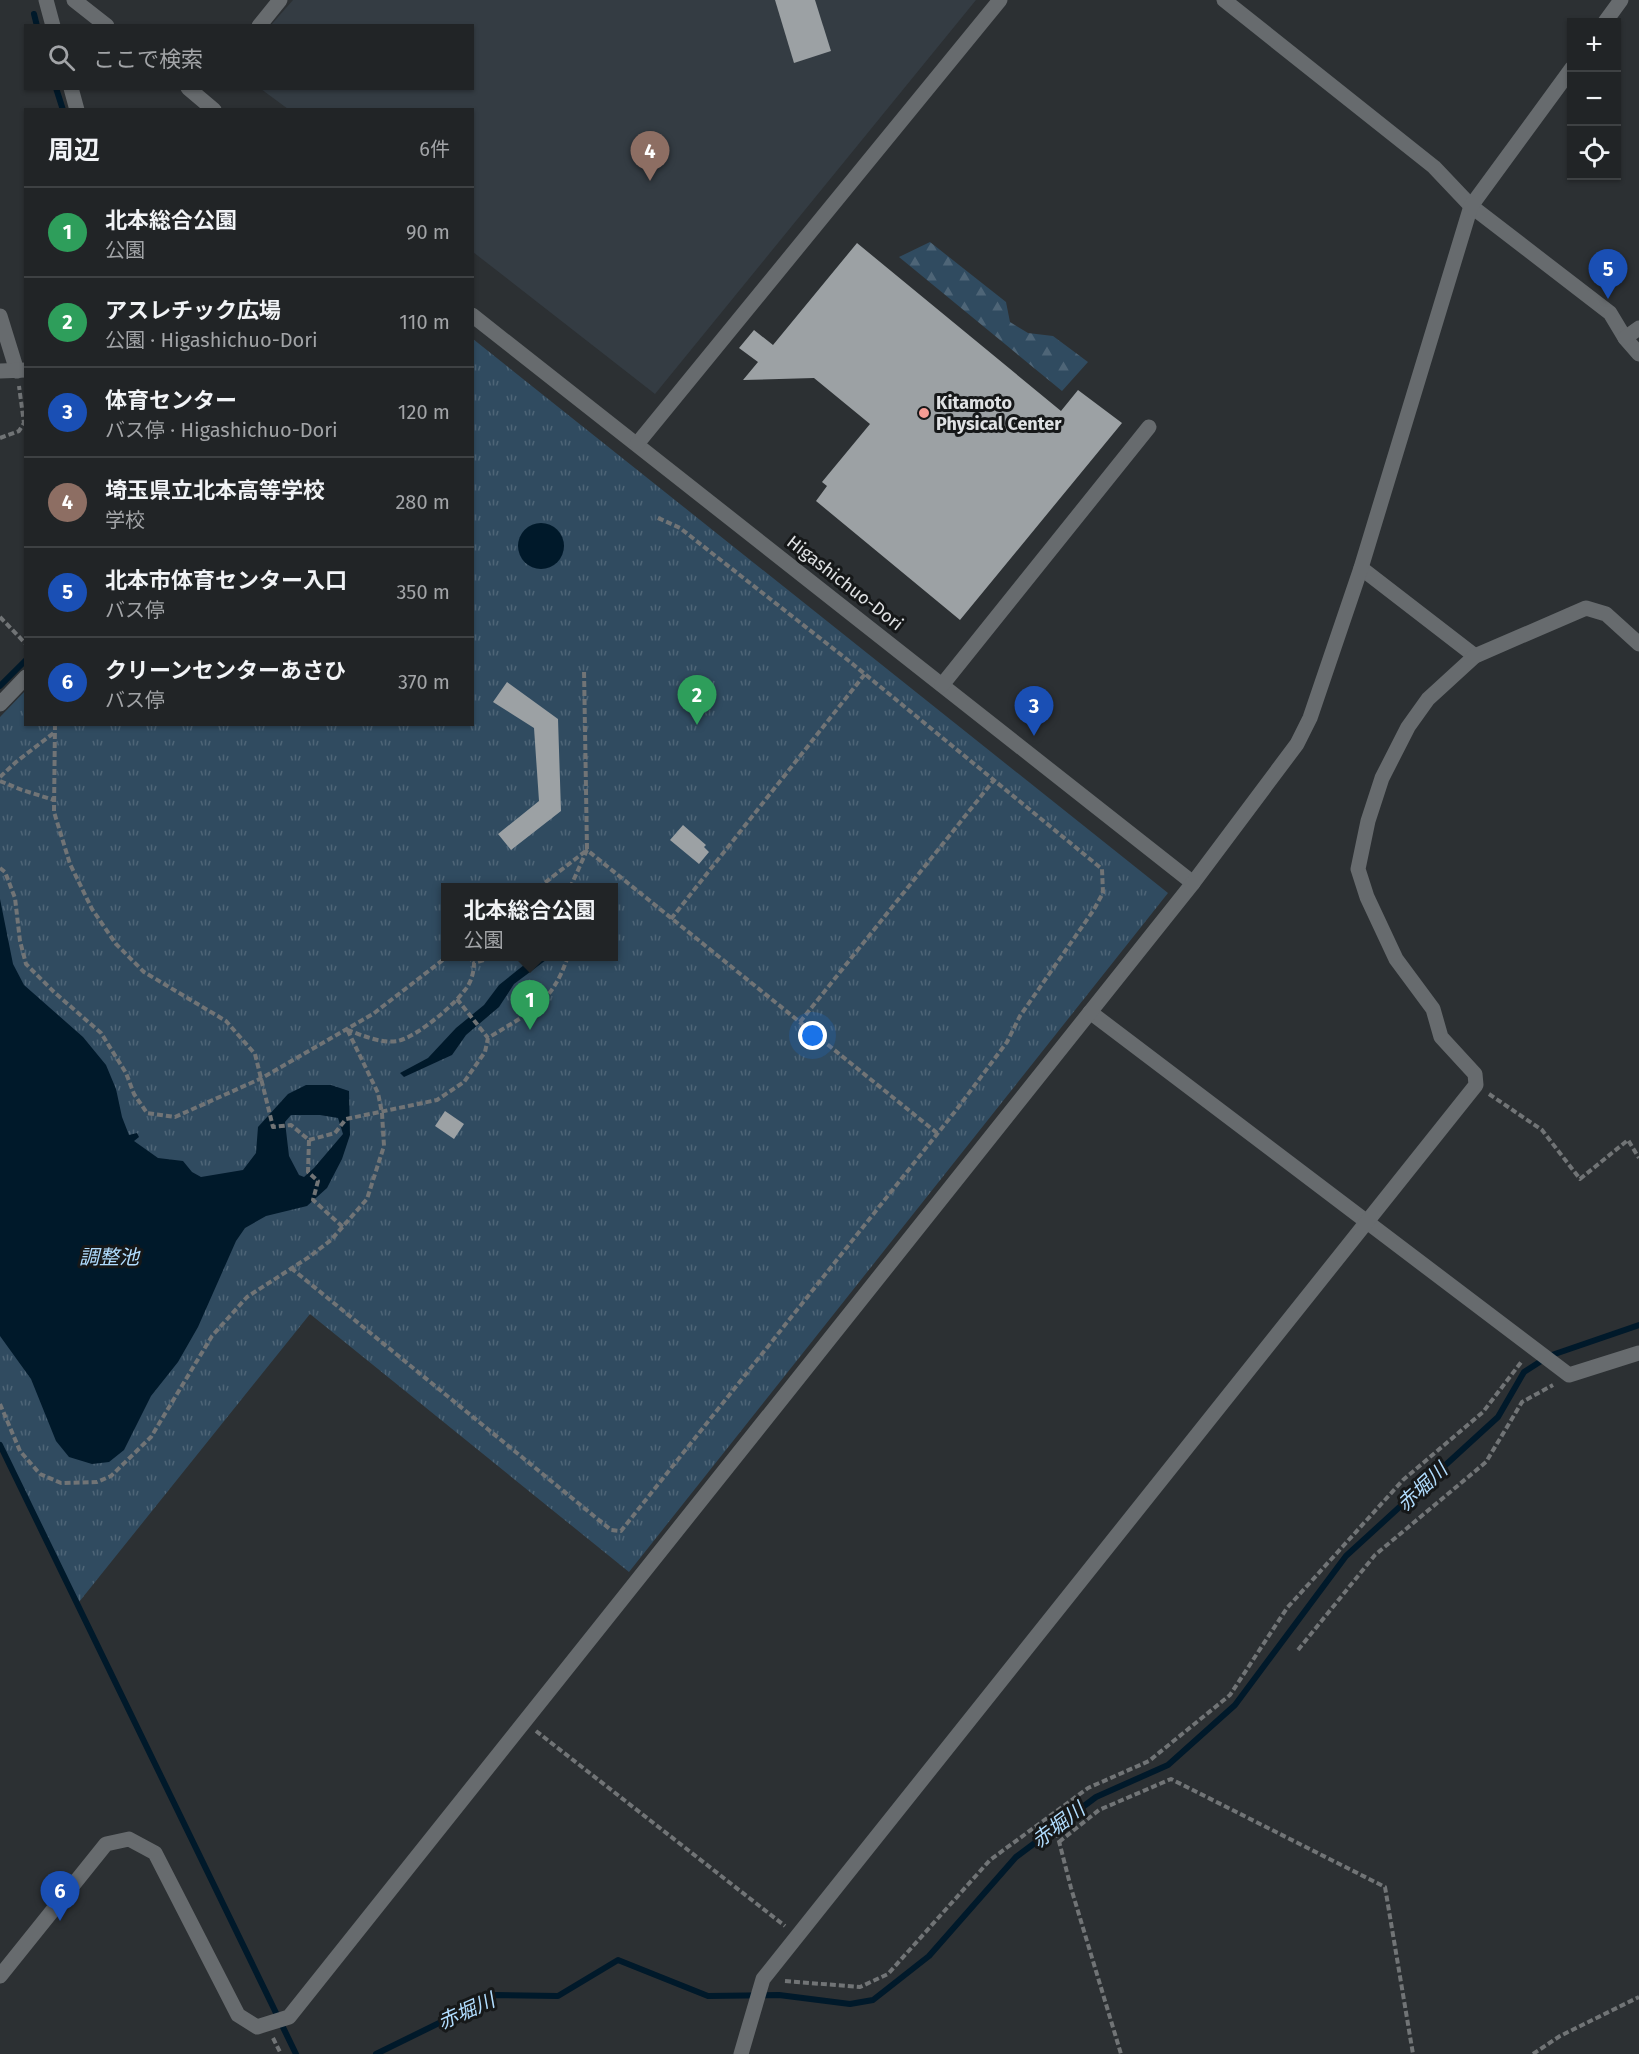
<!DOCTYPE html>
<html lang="ja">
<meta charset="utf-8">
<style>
body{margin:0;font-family:"Fira Sans","Noto Sans JP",sans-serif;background:#292c2e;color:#f1f3f6}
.controls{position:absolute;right:18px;top:18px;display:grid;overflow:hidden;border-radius:0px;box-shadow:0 2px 4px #0004}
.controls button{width:54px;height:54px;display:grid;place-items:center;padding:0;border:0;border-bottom:2px solid #3e4143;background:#212426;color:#f1f3f6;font:30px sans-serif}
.you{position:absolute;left:813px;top:1036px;width:21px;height:21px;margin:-15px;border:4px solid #fff;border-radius:50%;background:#1a73e8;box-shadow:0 0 0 9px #1a73e833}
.badge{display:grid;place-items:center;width:39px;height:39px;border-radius:50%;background:#f59c94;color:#fff;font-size:20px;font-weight:700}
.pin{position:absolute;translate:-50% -50px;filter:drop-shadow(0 2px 3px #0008)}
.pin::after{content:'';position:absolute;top:32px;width:21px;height:18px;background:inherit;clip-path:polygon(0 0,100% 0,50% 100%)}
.popup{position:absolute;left:441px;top:883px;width:177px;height:78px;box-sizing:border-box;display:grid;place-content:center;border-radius:0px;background:#212426;filter:drop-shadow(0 2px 4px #0005);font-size:20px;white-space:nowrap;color:#a2a4a7}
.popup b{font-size:22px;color:#f1f3f6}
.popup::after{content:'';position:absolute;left:50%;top:100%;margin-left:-12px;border:12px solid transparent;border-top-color:#212426}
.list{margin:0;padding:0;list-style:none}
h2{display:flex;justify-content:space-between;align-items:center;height:78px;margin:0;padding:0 24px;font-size:26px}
h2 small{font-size:20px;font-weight:400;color:#a2a4a7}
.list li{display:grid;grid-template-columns:39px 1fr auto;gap:18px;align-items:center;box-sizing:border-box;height:90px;padding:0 24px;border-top:2px solid #3e4143}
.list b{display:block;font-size:22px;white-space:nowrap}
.list p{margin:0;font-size:20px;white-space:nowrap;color:#a2a4a7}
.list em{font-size:20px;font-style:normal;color:#a2a4a7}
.icon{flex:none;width:33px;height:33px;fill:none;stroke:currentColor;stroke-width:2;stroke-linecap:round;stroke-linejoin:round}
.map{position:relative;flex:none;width:1639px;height:2054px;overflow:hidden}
.search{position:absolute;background:#212426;box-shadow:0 2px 4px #0004;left:24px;top:24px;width:450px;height:66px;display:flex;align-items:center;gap:15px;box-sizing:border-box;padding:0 21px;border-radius:0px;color:#a2a4a7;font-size:22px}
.panel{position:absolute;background:#212426;box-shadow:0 2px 4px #0004;left:24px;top:108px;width:450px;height:618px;border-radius:0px}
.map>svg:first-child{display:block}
</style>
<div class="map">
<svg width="1639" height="2054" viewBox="0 0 1639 2054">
<defs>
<pattern id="forest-firs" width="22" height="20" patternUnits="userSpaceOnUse" patternTransform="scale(1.5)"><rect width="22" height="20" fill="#304b60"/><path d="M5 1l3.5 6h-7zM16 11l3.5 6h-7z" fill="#4e6577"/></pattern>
<pattern id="park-tufts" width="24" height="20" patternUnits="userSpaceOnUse" patternTransform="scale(1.5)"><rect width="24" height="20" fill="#304b60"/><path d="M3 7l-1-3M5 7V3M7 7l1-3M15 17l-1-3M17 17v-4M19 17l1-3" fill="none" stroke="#4e6577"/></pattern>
</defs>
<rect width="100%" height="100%" fill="#2c3033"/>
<path fill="#343c43" d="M293 0H976L655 394 473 252 472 110 288 109 261 89 472 88V26L271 25Z"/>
<path fill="url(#forest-firs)" d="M930 242 1006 302 1010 322 1028 333 1053 336 1088 362 1062 391 899 257Z"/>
<path fill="url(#park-tufts)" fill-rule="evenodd" d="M473 339 1168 893 629 1572 310 1314 79 1602 0 1443V717L25 691 26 724H472ZM446 888H614V956H446Z"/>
<g fill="#00192a" fill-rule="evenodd">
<circle cx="541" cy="546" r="23"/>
<path d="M0 899 13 964 24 985 83 1037 106 1065 116 1089 122 1117 129 1135 137 1133 139 1137 134 1141 158 1158 183 1161 192 1172 201 1177 243 1170 256 1153 258 1127 288 1094 306 1085H331L349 1091 350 1135 342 1159 327 1188 307 1206 266 1216 245 1228 236 1241 198 1327 178 1362 151 1396 124 1450 109 1462 92 1464 69 1457 56 1441 31 1379 0 1336ZM291 1115H320L338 1118 343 1134 314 1168 304 1177 299 1175 289 1156 285 1122Z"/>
<path d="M534 957H550L514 984 499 1007 466 1035 452 1055 404 1077 400 1073 428 1058 456 1028 484 1005 499 985Z"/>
</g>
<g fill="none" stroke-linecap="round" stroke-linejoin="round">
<g stroke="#00192a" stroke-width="6">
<path d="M34 14 37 26"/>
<path d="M56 88 63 110"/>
<path d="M0 686 26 660"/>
<path d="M0 1445 296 2054"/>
<path d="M376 2054 496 1995 558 1996 618 1960 708 1996 779 1995 850 2004 873 2000 929 1956 1016 1857 1096 1797 1168 1765 1235 1705 1346 1556 1498 1417 1524 1372 1549 1356 1639 1325"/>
</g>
</g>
<g fill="#9ca1a4">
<path d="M775 0H815L831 51 794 63Z"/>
<path d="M857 243 1061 411 1078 390 1122 423 960 620 816 501 827 486 822 482 870 424 814 378 743 380 758 362 739 348 754 330 773 345Z"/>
<path d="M507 682 558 719 561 811 511 850 498 834 539 801 534 728 493 702Z"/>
<path d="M683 825 706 845 704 847 709 852 699 864 670 840Z"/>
<path d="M445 1111 464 1124 454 1139 435 1126Z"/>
</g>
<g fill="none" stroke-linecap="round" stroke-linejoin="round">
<g stroke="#717476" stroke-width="4" stroke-dasharray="6 3" stroke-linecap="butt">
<path d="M0 438 19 431 24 423 19 386"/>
<path d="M0 617 26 644"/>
<path d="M55 724 54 812 70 864 92 909 116 944 144 972 226 1021 255 1054 273 1127 291 1125 309 1140"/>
<path d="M0 777 16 762 55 732"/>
<path d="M0 781 22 790 54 800"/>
<path d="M0 868 5 872 15 898 20 941 26 964 54 992 101 1033 126 1073 134 1094 147 1113 175 1117 262 1078 373 1014 448 956"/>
<path d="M538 888 587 850 584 669"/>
<path d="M570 888 587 850 937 1133"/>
<path d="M671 919 865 674"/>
<path d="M468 956 474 963"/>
<path d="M457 999 488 1038"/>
<path d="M800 1022 994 780"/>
<path d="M347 1030C362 1035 381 1044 398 1041 418 1036 453 1006 465 990 471 983 474 972 474 963L497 956"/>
<path d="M1489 1094 1542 1130 1580 1179 1628 1140 1639 1158"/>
<path d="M309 1140 335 1133 346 1119 437 1100 464 1082 485 1052 488 1038C528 1013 552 1005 568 956"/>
<path d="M309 1140 308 1172 318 1181 313 1200 343 1227"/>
<path d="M291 1268 611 1530 621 1531 957 1109 1007 1042 1020 1016 1093 911 1103 893 1102 869 849 661 680 528 656 517"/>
<path d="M0 1404 20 1451 40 1474 61 1483 97 1482 111 1476 151 1437 212 1336 247 1297 309 1257 331 1240 367 1199 384 1146 382 1113 378 1093 347 1029"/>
<path d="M1298 1650 1375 1555 1486 1462 1522 1402 1553 1385"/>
<path d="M536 1731 785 1926"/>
<path d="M1052 1814 1071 1888 1121 2054"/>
<path d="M1059 1842 1099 1810 1171 1779 1385 1887 1413 2054"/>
<path d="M785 1981 860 1987 888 1974 990 1860 1088 1788 1149 1761 1230 1695 1287 1608 1403 1480 1483 1412 1522 1361"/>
<path d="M273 2038 281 2054"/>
<path d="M1533 2054 1560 2036 1639 1997"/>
</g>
<g stroke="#676b6e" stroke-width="15">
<path d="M46 0 53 26"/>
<path d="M74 0 107 26"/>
<path d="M1224 0 1434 167 1471 206 1610 313 1625 338 1639 354"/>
<path d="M1605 22 1621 0"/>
<path d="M259 26 280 0"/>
<path d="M71 88 77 110"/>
<path d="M188 88 214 110"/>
<path d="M472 315 1193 883"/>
<path d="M0 316 17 371"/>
<path d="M1625 338 1639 328"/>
<path d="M0 371 26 370"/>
<path d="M637 444 1000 0"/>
<path d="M1361 568 1475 656"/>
<path d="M942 685 1149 427"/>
<path d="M0 704 26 677"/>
<path d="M1090 1012 1569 1375 1639 1353"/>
<path d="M0 1976 106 1844 129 1839 155 1853 238 2015 257 2027 289 2017 1193 883 1297 744 1310 718 1361 568 1471 206 1572 68"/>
<path d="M741 2054 763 1979 1476 1085 1475 1074 1441 1037 1433 1009 1396 959 1367 897 1358 869 1368 821 1382 778 1408 727 1428 699 1475 656 1586 608 1606 614 1639 644"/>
</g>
</g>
<circle fill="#f59c94" stroke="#161819" stroke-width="2" cx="924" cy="413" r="6"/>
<g text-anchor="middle" stroke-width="6" stroke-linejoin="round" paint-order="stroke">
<g font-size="18" font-weight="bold" fill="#dfe1e3" stroke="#161819" text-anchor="start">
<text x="936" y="409">Kitamoto<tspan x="936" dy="21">Physical Center</tspan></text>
</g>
<g font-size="18" fill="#dfe1e3" stroke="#161819">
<text transform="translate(845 583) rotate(38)" y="6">Higashichuo-Dori</text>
</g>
<g font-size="20" font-style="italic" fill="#b1ddff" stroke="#161819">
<text x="109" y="1264">調整池</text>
<text transform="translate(1422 1487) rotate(-43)" y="7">赤堀川</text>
<text transform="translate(1058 1825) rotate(-37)" y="7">赤堀川</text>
<text transform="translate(466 2011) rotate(-24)" y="7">赤堀川</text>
</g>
</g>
</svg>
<div class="controls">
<button>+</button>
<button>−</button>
<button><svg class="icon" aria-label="locate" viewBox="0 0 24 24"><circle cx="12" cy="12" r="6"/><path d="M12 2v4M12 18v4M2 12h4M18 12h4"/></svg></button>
</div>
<div class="you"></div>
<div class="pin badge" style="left:530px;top:1030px;background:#2e9e5b">1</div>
<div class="popup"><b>北本総合公園</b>公園</div>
<div class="pin badge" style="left:697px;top:725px;background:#2e9e5b">2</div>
<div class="pin badge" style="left:1034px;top:736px;background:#1a4fb4">3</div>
<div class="pin badge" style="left:650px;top:181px;background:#8d6e63">4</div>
<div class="pin badge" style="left:1608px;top:299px;background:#1a4fb4">5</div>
<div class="pin badge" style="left:60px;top:1921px;background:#1a4fb4">6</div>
<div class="search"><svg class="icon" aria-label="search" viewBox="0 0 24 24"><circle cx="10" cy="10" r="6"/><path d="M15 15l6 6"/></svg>ここで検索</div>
<section class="panel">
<h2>周辺<small>6件</small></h2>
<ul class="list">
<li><span class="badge" style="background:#2e9e5b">1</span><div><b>北本総合公園</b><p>公園</p></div><em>90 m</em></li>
<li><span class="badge" style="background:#2e9e5b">2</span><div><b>アスレチック広場</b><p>公園 · Higashichuo-Dori</p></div><em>110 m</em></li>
<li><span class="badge" style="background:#1a4fb4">3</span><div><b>体育センター</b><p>バス停 · Higashichuo-Dori</p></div><em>120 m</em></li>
<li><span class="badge" style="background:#8d6e63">4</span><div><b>埼玉県立北本高等学校</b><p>学校</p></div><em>280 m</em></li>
<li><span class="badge" style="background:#1a4fb4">5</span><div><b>北本市体育センター入口</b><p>バス停</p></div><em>350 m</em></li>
<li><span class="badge" style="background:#1a4fb4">6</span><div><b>クリーンセンターあさひ</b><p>バス停</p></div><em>370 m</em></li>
</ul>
</section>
</div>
